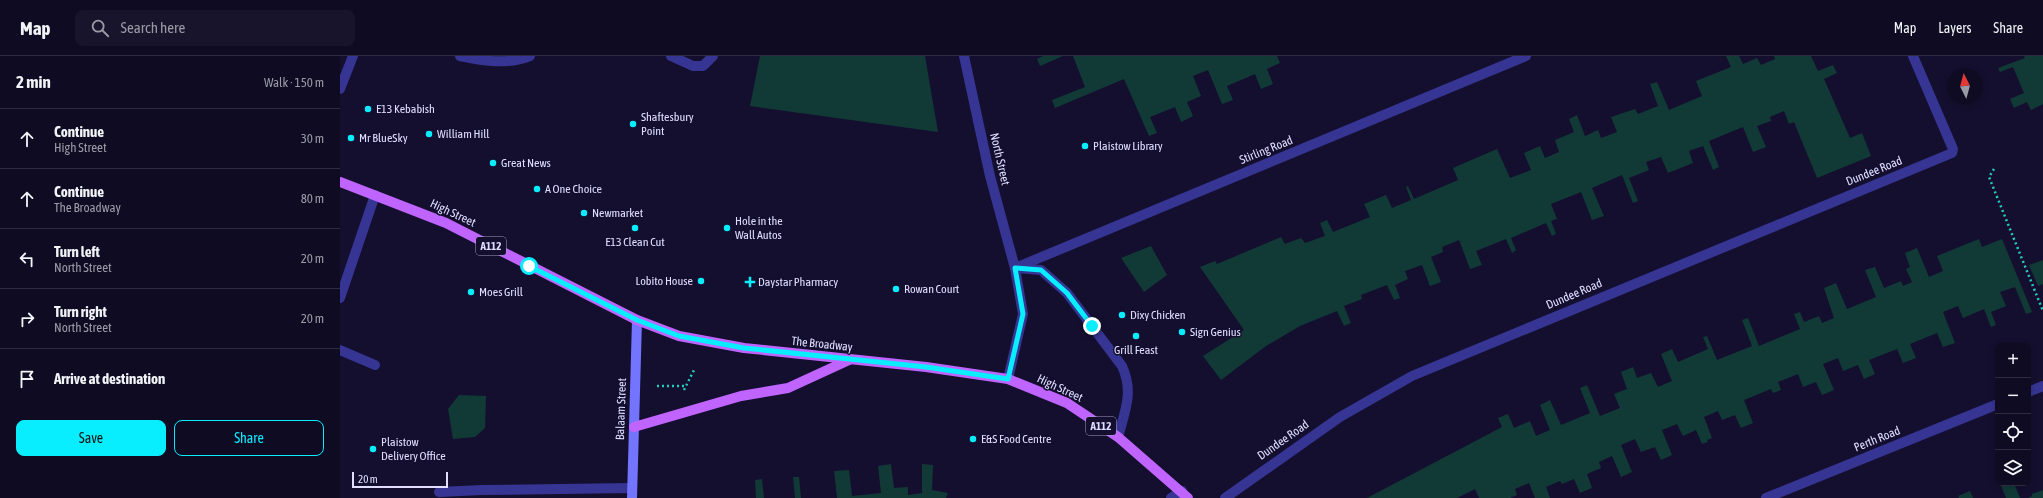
<!DOCTYPE html>
<meta charset="utf-8">
<style>
body{margin:0;font-family:"Asap Condensed",sans-serif;background:#18142b;color:#f1f3f6}
.controls{position:absolute;right:12px;bottom:12px;display:grid;overflow:hidden;border-radius:8px;box-shadow:0 2px 6px #0003}
.controls button{width:36px;height:36px;display:grid;place-items:center;padding:0;border:0;border-bottom:1px solid #2f2b41;background:#0f0b23;color:#f1f3f6;font:20px sans-serif}
.compass{position:absolute;left:1607px;top:12px;width:36px;height:36px;border-radius:50%;background:#0f0b23;box-shadow:0 2px 6px #0003;rotate:354deg}
.scale{position:absolute;left:12px;bottom:10px;width:96px;box-sizing:border-box;padding-left:4px;border:2px solid #e0ddff;border-top:0;font-size:11px;line-height:14px;white-space:nowrap;color:#e0ddff;-webkit-text-stroke:3px #140f2f;paint-order:stroke}
.stop{position:absolute;width:12px;height:12px;margin:-9px;border:3px solid #09eeff;border-radius:50%;background:#fff}
.stop.end{background:#09eeff;border-color:#fff;box-shadow:0 1px 4px #0008}
.list{margin:0;padding:0;list-style:none}
h2{display:flex;justify-content:space-between;align-items:center;height:52px;margin:0;padding:0 16px;font-size:17px}
h2 small{font-size:13px;font-weight:400;color:#9b9ba6}
.list li{display:grid;grid-template-columns:26px 1fr auto;gap:12px;align-items:center;box-sizing:border-box;height:60px;padding:0 16px;border-top:1px solid #2f2b41}
.list b{display:block;font-size:15px;white-space:nowrap}
.list p{margin:0;font-size:13px;white-space:nowrap;color:#9b9ba6}
.list em{font-size:13px;font-style:normal;color:#9b9ba6}
.actions{display:flex;gap:8px;padding:12px 16px}
.actions a{flex:1;padding:9px 0;border:1px solid #09eeff;border-radius:8px;text-align:center;font-size:14px;color:#09eeff}
.actions .main{background:#09eeff;color:#111}
.icon{flex:none;width:22px;height:22px;fill:none;stroke:currentColor;stroke-width:2;stroke-linecap:round;stroke-linejoin:round}
.map{position:relative;flex:none;width:1703px;height:442px;overflow:hidden}
header{display:flex;align-items:center;gap:24px;box-sizing:border-box;height:56px;padding:0 20px;background:#0f0b23;border-bottom:1px solid #2f2b41}
header strong{font-size:19px}
nav{display:flex;gap:22px;margin-inline-start:auto;font-size:14px}
.search{width:280px;height:36px;background:#18142b;display:flex;align-items:center;gap:10px;box-sizing:border-box;padding:0 14px;border-radius:8px;color:#9b9ba6;font-size:15px}
main{display:flex}
aside{flex:1;background:#0f0b23}
.map>svg:first-child{display:block}
</style>
<header>
<strong>Map</strong>
<div class="search"><svg class="icon" aria-label="search" viewBox="0 0 24 24"><circle cx="10" cy="10" r="6"/><path d="M15 15l6 6"/></svg>Search here</div>
<nav><a>Map</a><a>Layers</a><a>Share</a></nav>
</header>
<main>
<aside>
<h2>2 min<small>Walk · 150 m</small></h2>
<ul class="list">
<li><svg class="icon" aria-label="ahead" viewBox="0 0 24 24"><path d="M12 20V5M6 11l6-6 6 6"/></svg><div><b>Continue</b><p>High Street</p></div><em>30 m</em></li>
<li><svg class="icon" aria-label="ahead" viewBox="0 0 24 24"><path d="M12 20V5M6 11l6-6 6 6"/></svg><div><b>Continue</b><p>The Broadway</p></div><em>80 m</em></li>
<li><svg class="icon" aria-label="left" viewBox="0 0 24 24"><path d="M17 20v-9H6M10 6l-5 5 5 5"/></svg><div><b>Turn left</b><p>North Street</p></div><em>20 m</em></li>
<li><svg class="icon" aria-label="right" viewBox="0 0 24 24"><path d="M7 20v-9h11M14 6l5 5-5 5"/></svg><div><b>Turn right</b><p>North Street</p></div><em>20 m</em></li>
<li><svg class="icon" aria-label="arrive" viewBox="0 0 24 24"><path d="M6 21V4h12l-3 4 3 4H6"/></svg><div><b>Arrive at destination</b></div></li>
</ul>
<div class="actions"><a class="main">Save</a><a>Share</a></div>
</aside>
<div class="map">
<svg width="1703" height="442" viewBox="0 0 1703 442">
<rect width="100%" height="100%" fill="#140f2f"/>
<g fill="#113a37">
<path d="M420 0H585L598 76 410 50Z"/>
<path d="M703 0H723L700 10 697 3Z"/>
<path d="M733 0H937L940 7 927 13 933 28 921 33 915 18 887 30 893 44 882 48 868 14 853 20 861 40 847 46 853 60 841 66 835 51 810 61 817 77 809 80 784 23 715 52 712 44 745 31Z"/>
<path d="M1386 0H1399L1403 8 1417 2 1421 9 1435 3 1434 0H1471L1478 15 1493 9 1497 17 1484 23 1510 82 1522 77 1531 100 1477 122 1454 66 1449 68 1444 55 1430 61 1431 65 1417 70 1426 91 1413 96 1403 71 1369 85 1379 111 1373 114 1363 90 1349 95 1353 107 1328 117 1321 101 1306 106 1309 114 1289 122 1298 145 1293 147 1282 119 1252 132 1264 160 1252 164 1241 136 1211 148 1217 163 1211 165 1216 178 1212 180 1206 167 1171 182 1176 194 1172 197 1166 183 1136 195 1142 209 1130 213 1119 184 1102 191 1103 196 1091 201 1101 226 1090 230 1082 209 1065 215 1068 223 1055 229 1060 242 1054 244 1047 229 1021 239 1022 243 1004 250 1011 267 1004 270 997 255 960 270 926 290 881 324 863 300 904 274 860 211 875 205 877 208 941 181 945 188 961 182 965 187 985 180 980 167 987 164 993 176 1030 161 1024 148 1046 139 1052 152 1071 144 1066 131 1068 130 1074 143 1118 124 1113 112 1157 93 1170 122 1191 114 1184 97 1200 90 1205 102 1219 96 1215 84 1234 76 1229 63 1237 59 1245 80 1258 74 1261 82 1277 76 1271 61 1295 53 1298 58 1318 50 1310 28 1317 26 1329 54 1362 40 1356 25 1391 11Z"/>
<path d="M1684 0H1703V48L1691 54 1687 46 1674 52 1670 43 1684 37 1673 11 1660 16 1658 12 1685 2Z"/>
<path d="M1639 183 1642 191 1662 183 1692 256 1686 258 1675 231 1660 236 1666 250 1651 256 1656 269 1651 271 1644 253 1623 262 1618 250 1603 256 1615 287 1603 291 1597 277 1570 288 1576 302 1563 307 1557 293 1529 304 1535 318 1524 323 1518 309 1503 315 1498 302 1483 308 1494 334 1482 339 1476 326 1463 331 1458 318 1438 326 1441 334 1433 337 1431 333 1404 344 1413 367 1401 372 1395 359 1382 364 1378 355 1364 361 1372 382 1367 384 1368 386 1362 388 1356 374 1343 380 1337 368 1322 374 1332 399 1321 404 1315 391 1301 396 1295 383 1281 389 1292 416 1281 421 1272 400 1259 406 1261 412 1247 418 1252 432 1240 437 1234 423 1222 428 1220 425 1206 431 1210 442H1195L1189 427 1175 433 1177 439 1170 442H1139L1135 433 1117 442H1027L1162 371 1158 362 1168 358 1174 372 1190 365 1196 380 1210 374 1200 349 1210 344 1221 369 1250 357 1240 332 1247 329 1260 360 1280 352 1274 338 1287 333 1281 316 1293 311 1297 322 1311 317 1318 331 1332 325 1321 298 1332 293 1338 306 1368 293 1363 281 1367 280 1377 304 1412 290 1402 264 1408 262 1419 290 1460 273 1454 258 1460 256 1464 266 1479 260 1482 267 1494 262 1484 232 1496 227 1507 253 1536 241 1525 214 1535 211 1544 232 1561 225 1563 230 1572 226 1566 213 1570 211 1565 197 1577 192 1589 221 1603 215 1597 200Z"/>
<path d="M811 190 827 219 804 236 781 202Z"/>
<path d="M1703 204V228L1698 230 1689 209Z"/>
<path d="M119 339 146 340 145 372 135 381 113 383 108 353Z"/>
<path d="M551 408 554 432 568 431V439L582 437V408L593 409 592 434 608 437 606 442H497L494 415 509 414 512 440 541 437 538 410Z"/>
<path d="M453 421H459L461 442H455Z"/>
<path d="M422 423 424 442H416L415 424Z"/>
<path d="M1660 427H1674L1680 442H1666Z"/>
<path d="M1703 434V442H1688L1692 440V438Z"/>
<path d="M1630 435 1633 442H1619L1618 440Z"/>
</g>
<g fill="none" stroke-linecap="round" stroke-linejoin="round">
<g stroke="#23cdbe" stroke-width="2.5" stroke-dasharray="2 3" stroke-linecap="butt">
<path d="M1654 113 1649 121 1703 255"/>
<path d="M317 330H345"/>
<path d="M344 334 354 314"/>
</g>
<g stroke="#363593" stroke-width="10">
<path d="M120 0C144 5 167 9 190 0"/>
<path d="M331 0 353 10H363L373 0"/>
<path d="M0 242 35 139"/>
<path d="M0 294 35 309"/>
<path d="M99 436 142 434 292 432"/>
</g>
<g stroke="#363593" stroke-width="10">
<path d="M624 0 650 120 675 212 683 258 668 323"/>
<path d="M0 33 13 0"/>
<path d="M675 212 1186 0"/>
<path d="M677 212 701 214 727 237 782 310C794 336 785 355 778 381"/>
<path d="M1688 336 1703 330"/>
<path d="M831 442 842 435"/>
<path d="M885 442 1000 361 1072 320 1612 97 1613 93 1573 0"/>
<path d="M1426 442 1658 348"/>
</g>
<path stroke="#7475ff" stroke-width="10" d="M292 442 297 264"/>
<g stroke="#c064ff" stroke-width="10">
<path d="M0 126 106 167 297 264 339 280 404 292 586 311 668 323 727 347 778 381 848 442"/>
<path d="M294 371 401 340 448 332 509 304"/>
</g>
</g>
<g fill="none" stroke-linecap="round" stroke-linejoin="round">
<path stroke="#09eeff" stroke-width="5" d="M189 210 297 264 339 280 404 292 586 311 668 323 683 258 675 212 701 214 727 237 752 270"/>
</g>
<g fill="#09eeff" stroke="#140f2f" stroke-width="1.5">
<circle cx="28" cy="53" r="4"/>
<circle cx="293" cy="68" r="4"/>
<circle cx="89" cy="78" r="4"/>
<circle cx="11" cy="82" r="4"/>
<circle cx="745" cy="90" r="4"/>
<circle cx="153" cy="107" r="4"/>
<circle cx="197" cy="133" r="4"/>
<circle cx="244" cy="157" r="4"/>
<circle cx="295" cy="172" r="4"/>
<circle cx="387" cy="172" r="4"/>
<circle cx="361" cy="225" r="4"/>
<path d="M408 220h4v4h4v4h-4v4h-4v-4h-4v-4h4z"/>
<circle cx="556" cy="233" r="4"/>
<circle cx="131" cy="236" r="4"/>
<circle cx="782" cy="259" r="4"/>
<circle cx="842" cy="276" r="4"/>
<circle cx="796" cy="280" r="4"/>
<circle cx="633" cy="383" r="4"/>
<circle cx="33" cy="393" r="4"/>
</g>
<g text-anchor="middle" stroke-width="3" stroke-linejoin="round" paint-order="stroke">
<g fill="#140f2f" stroke="#a39fc1" stroke-width="1">
<rect x="136" y="181" width="30" height="18" rx="3"/>
<rect x="746" y="361" width="30" height="18" rx="3"/>
</g>
<g font-size="11" font-weight="bold" fill="#e0ddff">
<text x="151" y="194">A112</text>
<text x="761" y="374">A112</text>
</g>
<g font-size="12" fill="#e0ddff" stroke="#140f2f" text-anchor="start">
<text x="36" y="57">E13 Kebabish</text>
<text x="301" y="65">Shaftesbury<tspan x="301" dy="14">Point</tspan></text>
<text x="97" y="82">William Hill</text>
<text x="19" y="86">Mr BlueSky</text>
<text x="753" y="94">Plaistow Library</text>
<text x="161" y="111">Great News</text>
<text x="205" y="137">A One Choice</text>
<text x="252" y="161">Newmarket</text>
<text x="395" y="169">Hole in the<tspan x="395" dy="14">Wall Autos</tspan></text>
<text x="295" y="190" text-anchor="middle">E13 Clean Cut</text>
<text x="353" y="229" text-anchor="end">Lobito House</text>
<text x="418" y="230">Daystar Pharmacy</text>
<text x="564" y="237">Rowan Court</text>
<text x="139" y="240">Moes Grill</text>
<text x="790" y="263">Dixy Chicken</text>
<text x="850" y="280">Sign Genius</text>
<text x="796" y="298" text-anchor="middle">Grill Feast</text>
<text x="641" y="387">E&amp;S Food Centre</text>
<text x="41" y="390">Plaistow<tspan x="41" dy="14">Delivery Office</tspan></text>
</g>
<g font-size="12" fill="#e0ddff" stroke="#140f2f">
<text transform="translate(926 94) rotate(-22)" y="4">Stirling Road</text>
<text transform="translate(660 103) rotate(77)" y="4">North Street</text>
<text transform="translate(1534 115) rotate(-22)" y="4">Dundee Road</text>
<text transform="translate(113 157) rotate(25)" y="4">High Street</text>
<text transform="translate(1234 238) rotate(-23)" y="4">Dundee Road</text>
<text transform="translate(482 288) rotate(6)" y="4">The Broadway</text>
<text transform="translate(720 332) rotate(25)" y="4">High Street</text>
<text transform="translate(281 353) rotate(-88)" y="4">Balaam Street</text>
<text transform="translate(1537 383) rotate(-22)" y="4">Perth Road</text>
<text transform="translate(943 384) rotate(-35)" y="4">Dundee Road</text>
</g>
</g>
</svg>
<div class="controls">
<button>+</button>
<button>−</button>
<button><svg class="icon" aria-label="locate" viewBox="0 0 24 24"><circle cx="12" cy="12" r="6"/><path d="M12 2v4M12 18v4M2 12h4M18 12h4"/></svg></button>
<button><svg class="icon" aria-label="layers" viewBox="0 0 24 24"><path d="M12 4l9 5-9 5-9-5zM3 14l9 5 9-5"/></svg></button>
</div>
<svg class="compass" viewBox="-18 -18 36 36"><path d="M0-13l5 13h-10z" fill="#e53935"/><path d="M0 13l5-13h-10z" fill="#9b9ba6"/></svg>
<div class="scale">20 m</div>
<div class="stop" style="left:189px;top:210px"></div>
<div class="stop end" style="left:752px;top:270px"></div>
</div>
</main>
